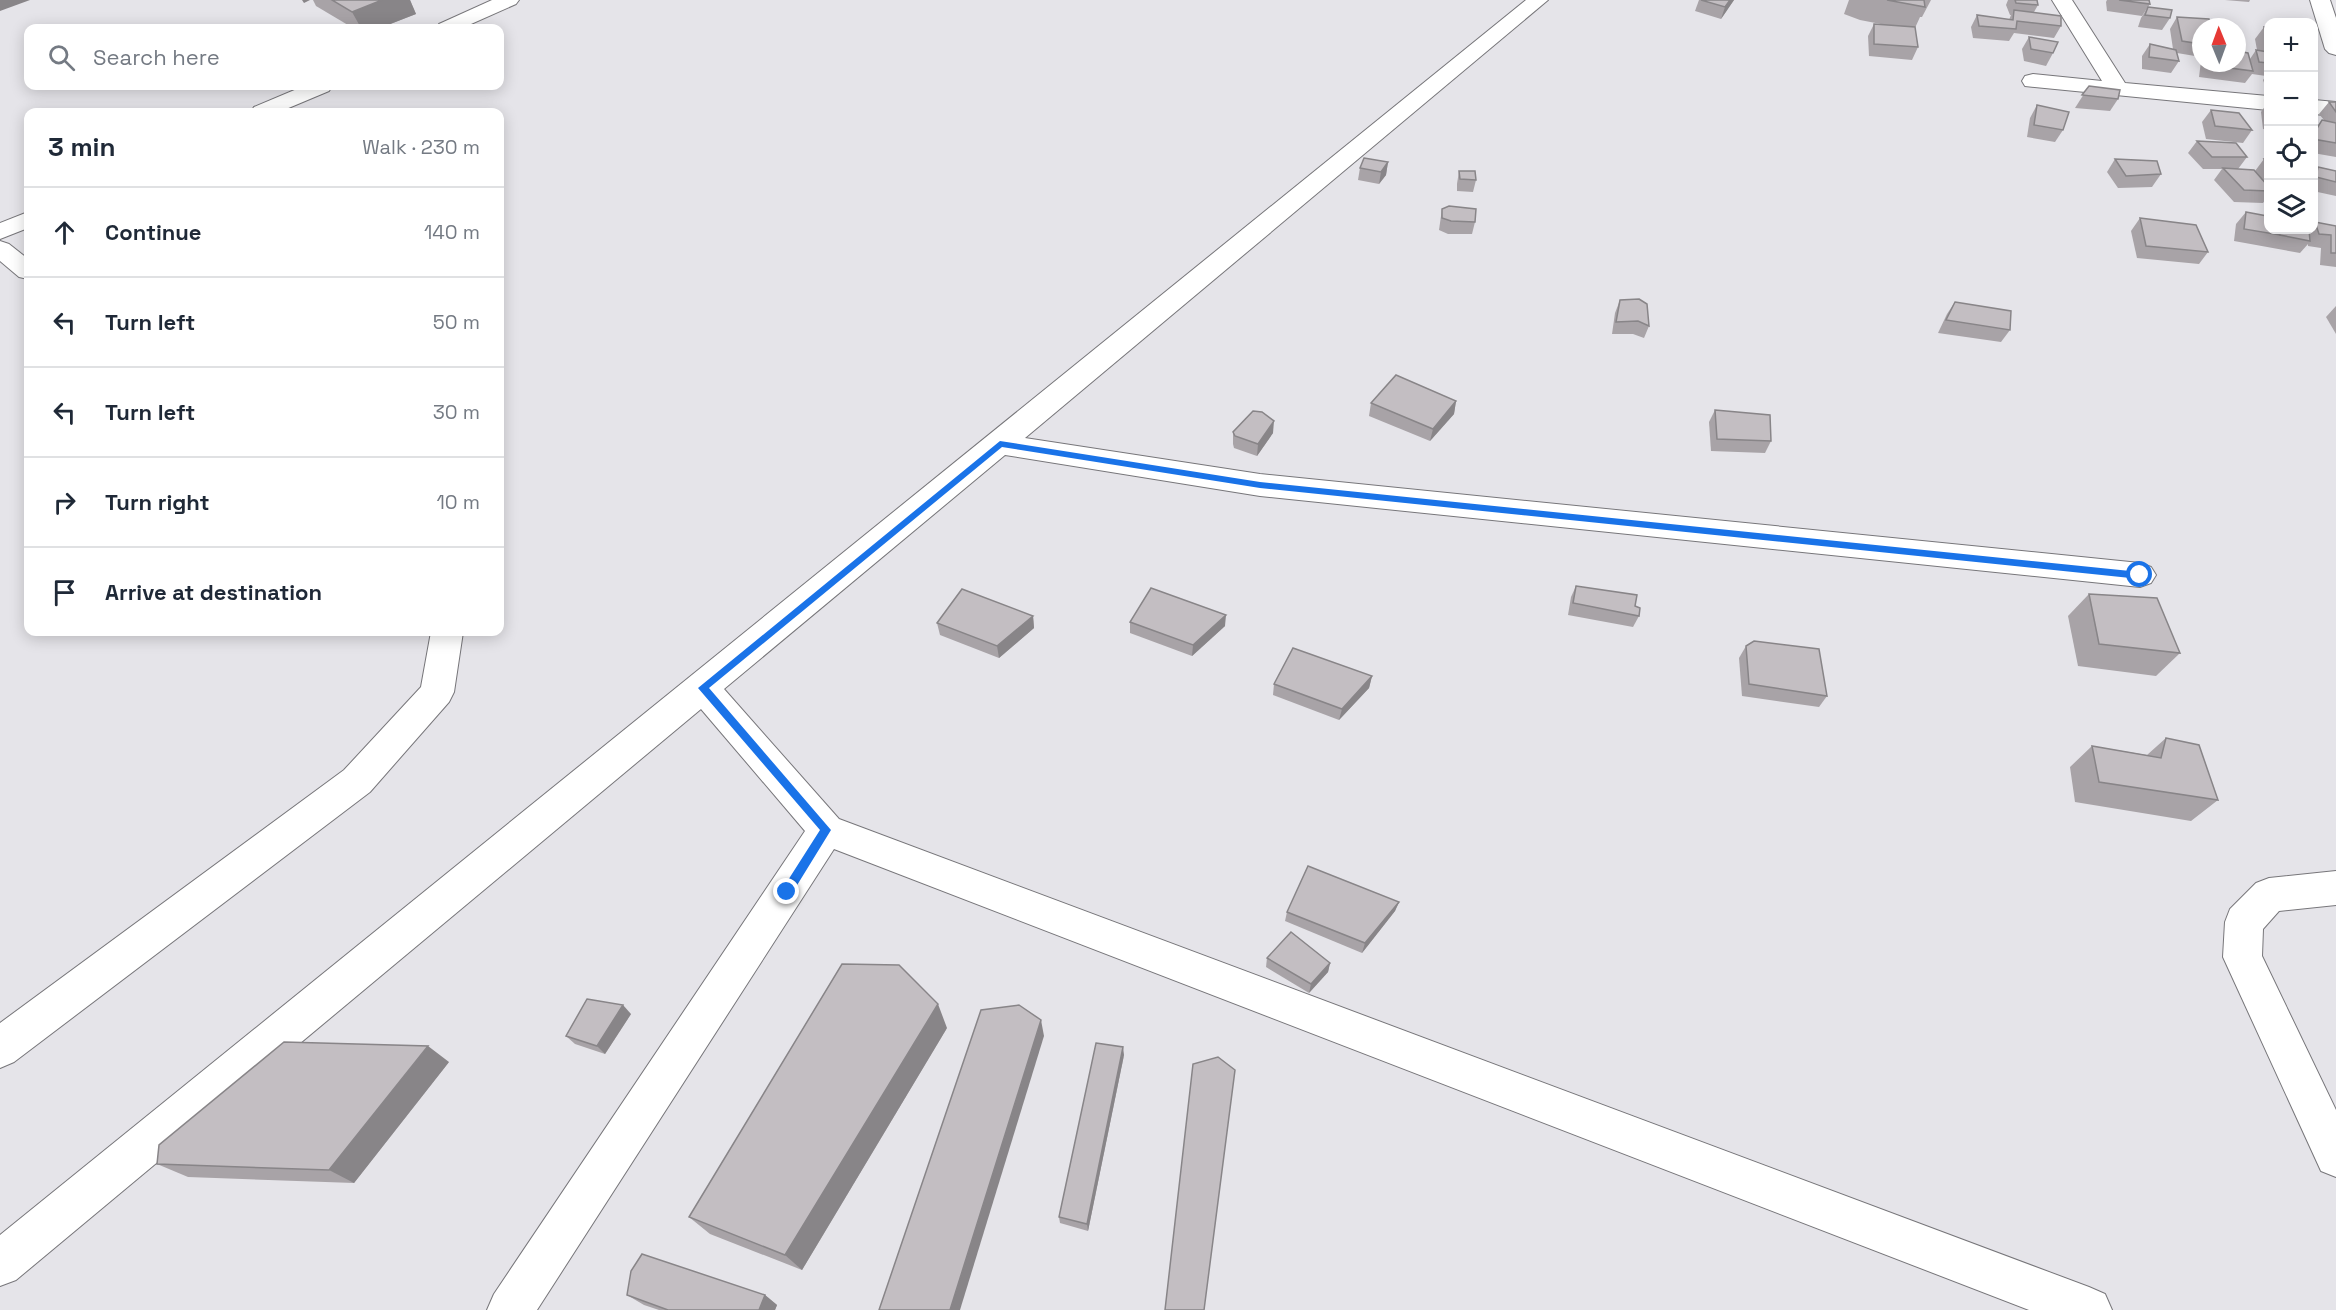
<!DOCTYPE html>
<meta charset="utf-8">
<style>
body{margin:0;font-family:"Space Grotesk",sans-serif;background:#f6f6f7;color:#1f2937}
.controls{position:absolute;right:18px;top:18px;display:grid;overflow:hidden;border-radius:12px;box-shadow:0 3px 15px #0003}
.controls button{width:54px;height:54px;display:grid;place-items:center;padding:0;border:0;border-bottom:2px solid #e0e1e3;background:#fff;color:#1f2937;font:30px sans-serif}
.compass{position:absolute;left:2192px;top:18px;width:54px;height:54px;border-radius:50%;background:#fff;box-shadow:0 3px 15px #0003;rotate:359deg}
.stop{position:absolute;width:18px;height:18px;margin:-14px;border:4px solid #1a73e8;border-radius:50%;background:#fff}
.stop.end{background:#1a73e8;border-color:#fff;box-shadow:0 2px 6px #0008}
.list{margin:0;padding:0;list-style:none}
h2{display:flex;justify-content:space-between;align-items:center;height:78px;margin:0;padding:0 24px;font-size:26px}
h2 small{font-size:20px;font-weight:400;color:#747a83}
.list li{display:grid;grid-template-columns:39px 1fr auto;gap:18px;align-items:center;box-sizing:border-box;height:90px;padding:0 24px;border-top:2px solid #e0e1e3}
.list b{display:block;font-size:22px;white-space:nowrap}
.list em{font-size:20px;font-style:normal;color:#747a83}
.icon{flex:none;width:33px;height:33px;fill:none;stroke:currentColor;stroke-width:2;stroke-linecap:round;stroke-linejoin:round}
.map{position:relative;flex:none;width:2336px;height:1310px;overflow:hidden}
.search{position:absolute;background:#fff;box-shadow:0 3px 15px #0003;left:24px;top:24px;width:480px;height:66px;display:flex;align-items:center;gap:15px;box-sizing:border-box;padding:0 21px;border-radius:12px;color:#747a83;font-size:22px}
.panel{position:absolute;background:#fff;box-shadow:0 3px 15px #0003;left:24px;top:108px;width:480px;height:528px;border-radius:12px}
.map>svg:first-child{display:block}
</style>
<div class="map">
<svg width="2336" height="1310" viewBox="0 0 2336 1310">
<rect width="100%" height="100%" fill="#e5e4e9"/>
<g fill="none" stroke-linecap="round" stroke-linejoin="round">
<defs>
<g id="street">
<path d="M492 0H519L516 4 462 28H436L439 24Z"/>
<path d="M1526 0H1548L1025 438 1260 474 2140 563 2151 567 2156 575 2151 583 2140 587 1260 496 1005 455 724 689 839 819 2089 1287 2105 1294 2112 1310H2029L834 849 537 1310H487L494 1294 805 831 701 709 16 1280 0 1286V1235Z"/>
<path d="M2052 0H2072L2125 83 2268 96V110L2025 86 2022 81 2025 76 2033 74 2102 81Z"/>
<path d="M2310 0H2330L2336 18V55L2329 53 2325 49Z"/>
<path d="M304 86H332L329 91 279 112H251L254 107Z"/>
<path d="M2314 100 2336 102V116L2314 114Z"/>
<path d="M28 212V228L0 239V223Z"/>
<path d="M0 241 9 244 28 259V279L19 277 0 261Z"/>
<path d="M431 632H463L454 692 449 702 370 792 14 1062 0 1068V1023L344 770 421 687Z"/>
<path d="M2336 871V905L2279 911 2263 929 2262 956 2336 1110V1177L2321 1171 2223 957 2225 922 2230 909 2256 883 2269 878Z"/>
</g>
</defs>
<use href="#street" stroke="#77767a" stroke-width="2"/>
<use href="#street" fill="#fff" fill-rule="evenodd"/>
</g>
<g fill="#a8a3a7">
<path d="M313 0H410L416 14 380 28H353L316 6Z"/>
<path d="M1699 0H1734L1721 19 1695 11Z"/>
<path d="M1849 0H1931L1922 17H1920L1915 28 1918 47 1912 60 1869 56 1868 36 1874 24 1886 25 1860 20 1844 14Z"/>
<path d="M2008 0H2037L2038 5 2034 12 2061 26 2054 38 2014 33 2009 41 1973 38 1971 27 1977 15 2009 20 2011 15H2010L2006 5Z"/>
<path d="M2107 0H2149L2150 4 2142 16 2107 11 2106 2Z"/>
<path d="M2225 0H2250L2249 2Z"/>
<path d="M2148 7 2170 18 2162 30 2138 27 2141 18Z"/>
<path d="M2177 17 2201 27V57L2177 53 2179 61 2171 73 2142 69V56L2150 44 2173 49 2170 29Z"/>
<path d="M2264 27 2268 28V89L2266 88 2263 80 2266 76 2252 74 2245 83 2199 77 2201 61V63H2237L2250 59 2256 50H2257L2255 39Z"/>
<path d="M2029 37 2053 53 2046 66 2024 61 2022 49Z"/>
<path d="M2089 86 2118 99 2110 111 2075 108Z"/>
<path d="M2268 102V130L2263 129 2261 112Z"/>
<path d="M2329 102H2336V157L2313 153V131L2322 120H2324L2319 114Z"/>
<path d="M2037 105 2063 130 2055 142 2027 137 2030 118Z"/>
<path d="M2211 110 2252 130 2243 143 2206 139 2202 122Z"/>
<path d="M2197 141 2247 157 2238 169 2255 171 2264 159H2268V196L2263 203 2234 202 2214 180 2222 169H2203L2188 153Z"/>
<path d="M2115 159 2161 174 2152 187 2118 188 2107 172Z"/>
<path d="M1388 162 1386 175 1379 184 1358 180 1360 168Z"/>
<path d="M2318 167 2336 171V196L2313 191V173Z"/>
<path d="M1459 171 1476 180 1473 192 1457 191V184Z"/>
<path d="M1442 209 1475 222 1472 234H1448L1439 230Z"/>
<path d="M2246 212 2268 230H2313V224L2315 222 2336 226V267L2320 265 2321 248 2308 246V244L2300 253 2234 241 2236 224Z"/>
<path d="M2140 218 2208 252 2199 264 2137 258 2131 231Z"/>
<path d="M1620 300 1649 326 1644 338 1633 334H1612L1615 313Z"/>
<path d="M1955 302 2010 330 2001 342 1938 333 1947 314Z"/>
<path d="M2336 306V334L2326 317Z"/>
<path d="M1456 401 1454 414 1430 441 1369 416 1371 403Z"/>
<path d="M1715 410 1771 441 1765 453 1711 451 1709 422Z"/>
<path d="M1233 432 1273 433 1257 456 1234 448 1233 444Z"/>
<path d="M1576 586 1635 606 1639 616 1633 627 1568 615 1571 597Z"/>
<path d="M2089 594 2180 653 2156 676 2078 666 2068 616Z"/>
<path d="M1033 616 1034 628 999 658 940 635 937 623Z"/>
<path d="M1130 622 1225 626 1192 656 1130 633Z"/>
<path d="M1746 646 1827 696 1819 707 1742 696 1739 658Z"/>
<path d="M1372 676 1369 688 1339 720 1273 695 1274 684Z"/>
<path d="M2166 738 2218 800 2191 821 2075 802 2070 767 2092 746 2147 755Z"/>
<path d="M1399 902 1395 911 1362 953 1285 921 1287 912Z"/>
<path d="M1267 958 1330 963 1328 972 1309 993 1266 967Z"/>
<path d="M631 1014 605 1054 575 1044 566 1036Z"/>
<path d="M947 1028 802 1270 710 1234 689 1217Z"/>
<path d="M1124 1055 1088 1231 1060 1223 1059 1217Z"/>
<path d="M449 1062 354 1183 188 1177 157 1164Z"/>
<path d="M627 1295H765L777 1305 775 1310H659L644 1305Z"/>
</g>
<g fill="#888588">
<path d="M0 0H30L0 11Z"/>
<path d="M302 0H310L304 3Z"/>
<path d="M382 0H410L416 14 380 28H361L352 12Z"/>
<path d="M1730 0H1734L1721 19 1725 7Z"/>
<path d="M1388 162 1386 175 1379 184 1381 172Z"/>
<path d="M1456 401 1454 414 1430 441 1433 429Z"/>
<path d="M1274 421 1273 433 1257 456 1258 444Z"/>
<path d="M1226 615 1225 626 1192 656 1193 645Z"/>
<path d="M1033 616 1034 628 999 658 997 646Z"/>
<path d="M1372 676 1369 688 1339 720 1342 709Z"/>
<path d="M1399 902 1395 911 1362 953 1365 943Z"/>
<path d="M1330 963 1328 972 1309 993 1311 984Z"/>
<path d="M938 1004 947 1028 802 1270 785 1255Z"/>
<path d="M623 1005 631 1014 605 1054 597 1046Z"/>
<path d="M1041 1020 1044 1036 960 1310H950Z"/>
<path d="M428 1046 449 1062 354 1183 329 1170Z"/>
<path d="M1123 1047 1124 1055 1088 1231 1087 1224Z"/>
<path d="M765 1295 777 1305 775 1310H759Z"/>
</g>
<g fill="#c3bec2" stroke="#888588" stroke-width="1.5">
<path d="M332 0H382L352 12Z"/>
<path d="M1701 0H1730L1725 7Z"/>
<path d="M1887 0H1924L1925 7Z"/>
<path d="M2015 0H2037L2038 5 2016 3Z"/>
<path d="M2119 0H2149L2150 4Z"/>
<path d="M2148 7 2172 10 2170 18 2145 15Z"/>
<path d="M2014 10 2061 16V26L2017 21 2016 29 1979 26 1977 15 2013 20Z"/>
<path d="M2177 17 2209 19 2211 27H2201V44L2182 41Z"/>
<path d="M1874 24 1915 27 1918 47 1874 44Z"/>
<path d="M2264 27 2268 28V39L2266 38Z"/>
<path d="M2029 37 2058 42 2053 53 2031 49Z"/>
<path d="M2150 44 2176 50 2179 61 2149 57Z"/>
<path d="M2256 50 2268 52V63L2259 62Z"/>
<path d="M2237 51 2248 53 2253 71 2207 65V63H2237Z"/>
<path d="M2089 86 2120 90 2118 99 2082 95Z"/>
<path d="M2329 102H2336V112Z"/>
<path d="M2037 105 2069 112 2063 130 2034 125Z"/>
<path d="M2211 110 2239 113 2252 130 2215 126Z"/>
<path d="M2322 120 2336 123V143L2313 139V135Z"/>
<path d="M2197 141 2236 143 2247 157H2212Z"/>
<path d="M1364 158 1388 162 1381 172 1360 168Z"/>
<path d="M2115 159 2157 161 2161 174 2126 176Z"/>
<path d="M2264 159H2268V165Z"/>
<path d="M2318 167 2336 171V182L2316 177Z"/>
<path d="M2223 168 2254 170 2268 186V191L2244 190Z"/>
<path d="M1459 171H1475L1476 180 1460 179Z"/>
<path d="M1449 206 1476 209 1475 222 1451 221 1442 218V209Z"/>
<path d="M2246 212 2267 216 2268 218V230H2276L2280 235 2244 229Z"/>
<path d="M2140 218 2196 225 2208 252 2146 246Z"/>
<path d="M2315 222 2336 226V253H2331V235L2319 234Z"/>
<path d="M2279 230H2309L2310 241 2280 235Z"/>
<path d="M1639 299 1647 304 1649 326 1638 321 1616 322 1620 300Z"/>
<path d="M1955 302 2011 311 2010 330 1946 320Z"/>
<path d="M1396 375 1456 401 1433 429 1371 403Z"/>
<path d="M1715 410 1770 415 1771 441 1717 439Z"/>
<path d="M1253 411 1262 412 1274 421 1258 444 1235 436 1233 432Z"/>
<path d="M1576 586 1637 595 1635 606 1640 608 1639 616 1573 603Z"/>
<path d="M1151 588 1226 615 1193 645 1130 622Z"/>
<path d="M962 589 1033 616 997 646 937 623Z"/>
<path d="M2089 594 2157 598 2180 653 2099 644Z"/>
<path d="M1754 641 1819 649 1827 696 1749 684 1746 646Z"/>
<path d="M1293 648 1372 676 1342 709 1274 684Z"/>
<path d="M2166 738 2199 745 2218 800 2099 782 2092 746 2161 758Z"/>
<path d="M1308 866 1399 902 1365 943 1287 912Z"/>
<path d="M1291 932 1330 963 1311 984 1267 958Z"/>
<path d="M842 964 899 965 938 1004 785 1255 689 1217Z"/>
<path d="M587 999 623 1005 597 1046 566 1036Z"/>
<path d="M1019 1005 1041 1020 950 1310H879L981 1010Z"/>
<path d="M284 1042 428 1046 329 1170 157 1164 159 1145Z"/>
<path d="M1096 1043 1123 1047 1087 1224 1059 1217Z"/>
<path d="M1218 1057 1235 1070 1204 1310H1165L1193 1064Z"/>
<path d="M642 1254 765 1295 759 1310H668L627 1295 631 1271Z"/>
</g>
<path fill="#1a73e8" d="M1000 441 1260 482 2140 572 2145 575 2140 579 1260 488 1002 447 709 688 831 830 791 895H783V888L820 830 698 688Z"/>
</svg>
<div class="controls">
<button>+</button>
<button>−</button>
<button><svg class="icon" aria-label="locate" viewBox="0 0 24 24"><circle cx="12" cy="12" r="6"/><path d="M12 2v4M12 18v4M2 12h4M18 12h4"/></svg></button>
<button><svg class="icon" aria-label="layers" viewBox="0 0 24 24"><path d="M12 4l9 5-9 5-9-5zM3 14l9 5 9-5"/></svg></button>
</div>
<svg class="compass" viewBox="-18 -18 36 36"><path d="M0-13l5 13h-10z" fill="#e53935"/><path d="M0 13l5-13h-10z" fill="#747a83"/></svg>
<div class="stop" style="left:2140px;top:575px"></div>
<div class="stop end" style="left:787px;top:892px"></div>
<div class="search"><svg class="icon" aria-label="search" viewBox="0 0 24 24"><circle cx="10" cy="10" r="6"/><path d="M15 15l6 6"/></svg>Search here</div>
<section class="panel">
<h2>3 min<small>Walk · 230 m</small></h2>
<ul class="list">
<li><svg class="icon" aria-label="ahead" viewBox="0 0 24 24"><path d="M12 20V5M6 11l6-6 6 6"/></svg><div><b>Continue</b></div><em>140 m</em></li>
<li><svg class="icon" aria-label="left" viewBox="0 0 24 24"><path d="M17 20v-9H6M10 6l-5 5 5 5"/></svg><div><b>Turn left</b></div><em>50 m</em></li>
<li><svg class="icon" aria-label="left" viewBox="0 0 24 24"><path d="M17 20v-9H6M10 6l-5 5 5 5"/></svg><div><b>Turn left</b></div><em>30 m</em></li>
<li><svg class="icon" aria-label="right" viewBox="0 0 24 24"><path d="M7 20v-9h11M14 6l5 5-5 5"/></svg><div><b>Turn right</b></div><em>10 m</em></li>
<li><svg class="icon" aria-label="arrive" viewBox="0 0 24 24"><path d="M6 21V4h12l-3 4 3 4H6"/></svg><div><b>Arrive at destination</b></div></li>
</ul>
</section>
</div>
